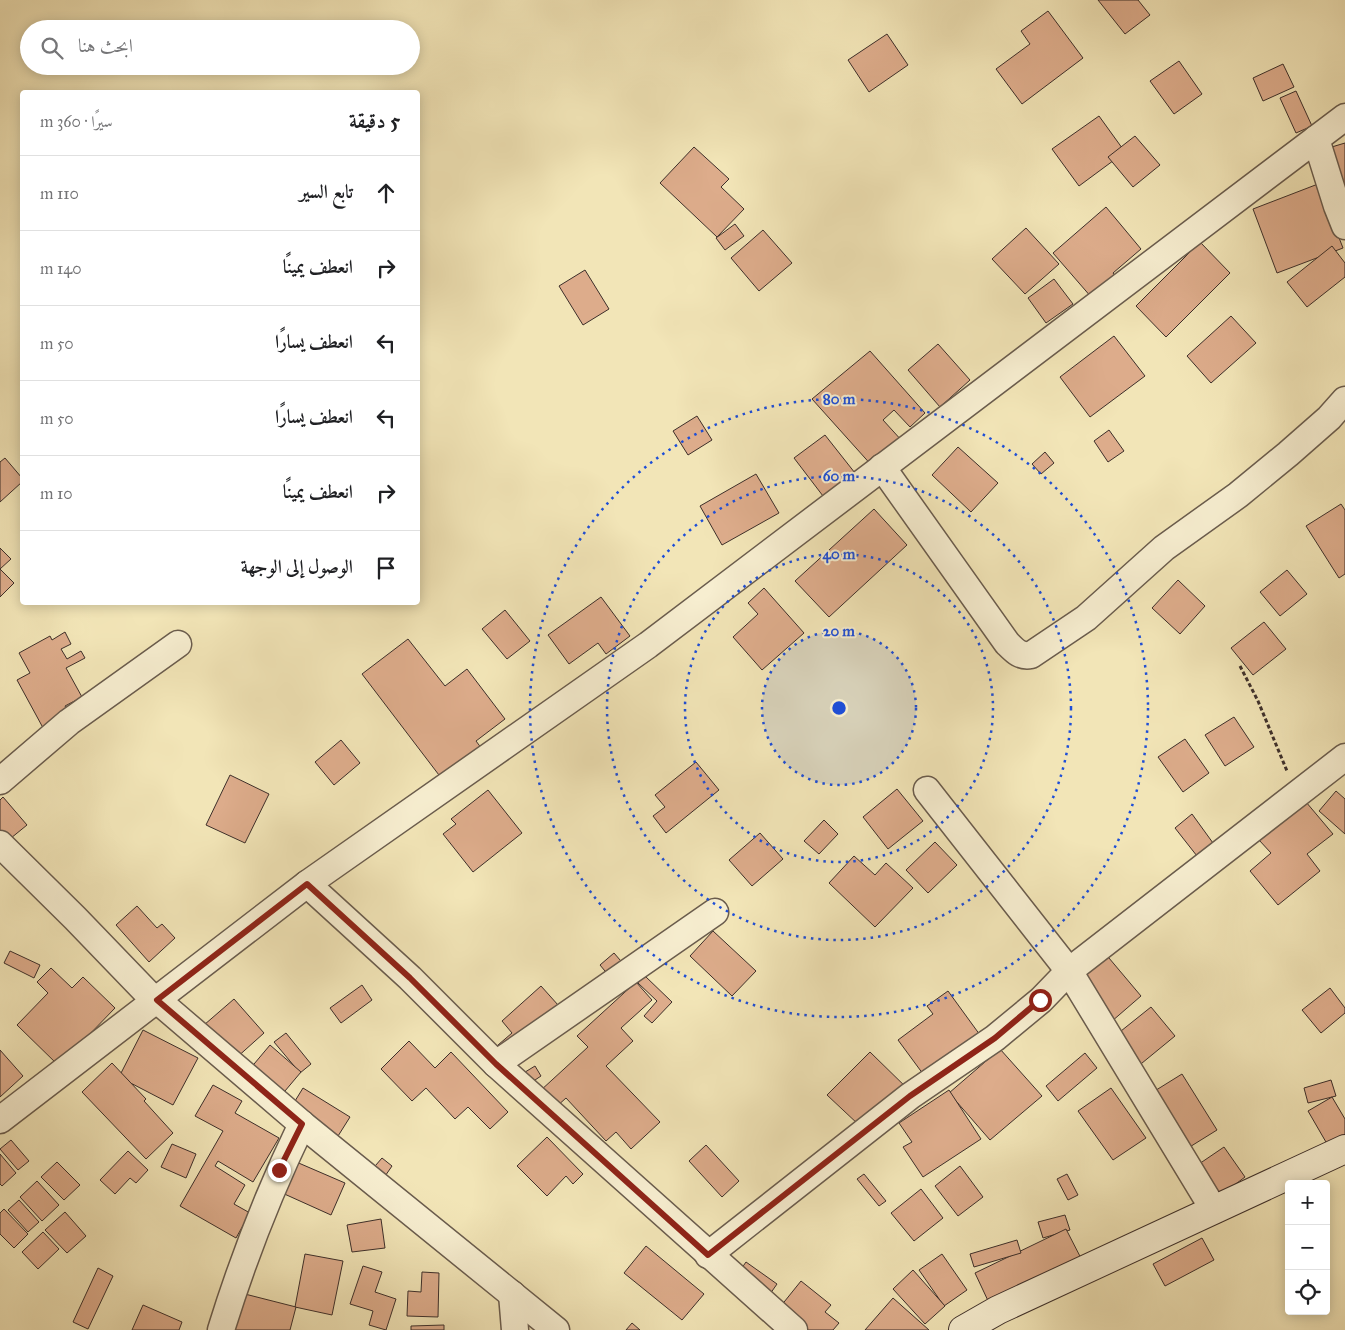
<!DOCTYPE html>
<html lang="ar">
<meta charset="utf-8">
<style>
body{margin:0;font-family:"IM FELL Great Primer",Amiri,serif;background:#f6f6f6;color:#202124;direction:rtl}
.controls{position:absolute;right:15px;bottom:15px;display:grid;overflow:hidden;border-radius:5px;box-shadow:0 2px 12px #0003}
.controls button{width:45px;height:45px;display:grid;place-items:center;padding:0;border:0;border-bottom:1px solid #e0e0e0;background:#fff;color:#202124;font:25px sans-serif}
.stop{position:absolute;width:15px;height:15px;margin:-11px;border:4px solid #8f2418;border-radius:50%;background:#fff}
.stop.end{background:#8f2418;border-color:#fff;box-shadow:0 1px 5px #0008}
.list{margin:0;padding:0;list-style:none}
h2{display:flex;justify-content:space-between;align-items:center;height:65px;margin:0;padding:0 20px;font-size:21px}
h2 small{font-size:16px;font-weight:400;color:#757577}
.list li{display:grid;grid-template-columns:32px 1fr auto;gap:15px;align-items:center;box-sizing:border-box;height:75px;padding:0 20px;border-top:1px solid #e0e0e0}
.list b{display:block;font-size:19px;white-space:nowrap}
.list em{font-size:16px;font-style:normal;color:#757577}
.icon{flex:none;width:28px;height:28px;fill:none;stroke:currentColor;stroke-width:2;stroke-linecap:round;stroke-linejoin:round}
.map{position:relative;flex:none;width:1345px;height:1330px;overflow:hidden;direction:ltr}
.search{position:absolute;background:#fff;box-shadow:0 2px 12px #0003;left:20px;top:20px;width:400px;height:55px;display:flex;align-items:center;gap:12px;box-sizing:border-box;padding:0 18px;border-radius:28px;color:#757577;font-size:19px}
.panel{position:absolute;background:#fff;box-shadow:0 2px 12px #0003;left:20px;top:90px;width:400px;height:515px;border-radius:5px;direction:rtl}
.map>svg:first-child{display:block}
</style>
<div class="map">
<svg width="1345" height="1330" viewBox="0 0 1345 1330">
<rect width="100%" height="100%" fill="#f2e5b7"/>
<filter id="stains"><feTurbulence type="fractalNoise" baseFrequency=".004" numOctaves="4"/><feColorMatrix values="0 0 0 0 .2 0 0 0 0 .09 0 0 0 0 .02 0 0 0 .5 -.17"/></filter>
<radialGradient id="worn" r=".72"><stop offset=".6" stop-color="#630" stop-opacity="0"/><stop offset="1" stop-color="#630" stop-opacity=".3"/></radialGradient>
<g fill="#ddac8b" stroke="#3d2f2a">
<path d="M1098 0H1138L1150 15 1125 34Z"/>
<path d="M1048 11 1083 58 1022 104 996 69 1030 44 1021 31Z"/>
<path d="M887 34 908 65 869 92 848 60Z"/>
<path d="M1179 61 1202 94 1174 114 1150 81Z"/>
<path d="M1283 64 1294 87 1263 101 1253 78Z"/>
<path d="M1296 91 1312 126 1296 133 1280 98Z"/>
<path d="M1099 116 1125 152 1079 186 1052 149Z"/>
<path d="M1135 136 1160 165 1133 187 1108 157Z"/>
<path d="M1345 143V197L1325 149Z"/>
<path d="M694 147 729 179 721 187 744 209 717 237 660 183Z"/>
<path d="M1318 184 1343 248 1277 273 1253 209Z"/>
<path d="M1106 207 1141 249 1113 273 1116 277 1092 298 1053 253Z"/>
<path d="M735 224 744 236 725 250 716 238Z"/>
<path d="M1026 228 1059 264 1025 294 992 259Z"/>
<path d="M763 230 792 263 759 291 731 258Z"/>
<path d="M1200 242 1230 273 1166 337 1136 306Z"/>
<path d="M1332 246 1345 263V277L1307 307 1287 282Z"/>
<path d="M585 270 609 309 583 325 559 286Z"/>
<path d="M1054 279 1073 304 1046 323 1028 298Z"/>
<path d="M1231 316 1256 343 1211 383 1187 356Z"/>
<path d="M1114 336 1145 376 1090 417 1060 377Z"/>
<path d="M938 344 970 380 940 407 908 370Z"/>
<path d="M870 351 925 413 910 427 894 410 883 420 903 442 874 468 812 399Z"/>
<path d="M697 416 712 440 688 455 673 431Z"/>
<path d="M1109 430 1124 451 1108 462 1094 441Z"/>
<path d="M825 435 855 473 823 496 794 458Z"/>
<path d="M958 447 998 483 971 512 932 475Z"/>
<path d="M1045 452 1054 463 1041 474 1032 464Z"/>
<path d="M5 458 22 478V482L0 502V462Z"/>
<path d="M756 474 779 513 722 545 700 506Z"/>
<path d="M1341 504 1345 510V574L1339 578 1306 526Z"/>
<path d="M874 509 907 545 829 617 795 581Z"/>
<path d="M0 548 11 559 0 569 14 583 0 597Z"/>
<path d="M1287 570 1307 594 1280 616 1260 592Z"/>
<path d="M1178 580 1205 606 1180 634 1152 608Z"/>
<path d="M764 588 804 633 762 670 733 637 758 614 748 603Z"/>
<path d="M601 597 630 636 606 654 598 643 569 664 548 635Z"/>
<path d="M505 610 530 641 507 659 482 629Z"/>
<path d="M1264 622 1286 649 1253 675 1231 648Z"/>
<path d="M65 632 71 644 61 649 67 659 81 651 85 658 66 668 82 697 65 706 74 723 48 737 17 680 30 673 19 653 50 636 52 640Z"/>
<path d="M408 639 445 686 467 669 505 719 476 741 482 749 442 779 362 674Z"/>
<path d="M1234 717 1254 747 1225 766 1205 735Z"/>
<path d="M1185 739 1209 773 1183 792 1158 757Z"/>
<path d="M341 740 360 763 334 785 315 762Z"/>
<path d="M696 762 719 790 666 833 653 816 665 807 655 795Z"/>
<path d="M230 775 269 794 245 843 206 825Z"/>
<path d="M897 789 923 821 888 849 863 817Z"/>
<path d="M488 790 522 833 473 872 443 834 456 824 451 819Z"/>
<path d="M1336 791 1345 799V834L1319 811Z"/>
<path d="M3 797 27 825 0 847V800Z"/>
<path d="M1306 802 1333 834 1307 854 1320 871 1278 905 1250 871 1271 853 1259 840Z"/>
<path d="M1192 814 1213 843 1197 856 1175 828Z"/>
<path d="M824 820 838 834 819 854 804 841Z"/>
<path d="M760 833 783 859 752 886 729 860Z"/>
<path d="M935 842 957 865 928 893 906 870Z"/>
<path d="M854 856 875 875 886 863 913 888 875 927 829 883Z"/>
<path d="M137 906 157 928 162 924 175 938 149 962 116 925Z"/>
<path d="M713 931 756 971 732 996 690 956Z"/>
<path d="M1098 945 1141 996 1104 1028 1086 1017 1055 981Z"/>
<path d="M10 951 40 965 34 978 4 963Z"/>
<path d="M614 953 633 975 619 988 600 965Z"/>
<path d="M51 968 72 988 83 977 115 1008 59 1066 17 1025 48 993 37 982Z"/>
<path d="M645 976 672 1002 652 1023 644 1016 657 1001 638 983Z"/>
<path d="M636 982 652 1000 621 1028 633 1041 606 1066 660 1122 631 1149 616 1132 606 1141 566 1098 556 1107 540 1091 588 1047 577 1036Z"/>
<path d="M362 985 372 1000 341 1023 330 1008Z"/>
<path d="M541 986 567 1015 484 1057 512 1033 502 1021Z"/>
<path d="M1330 988 1345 1008V1013L1321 1033 1302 1010Z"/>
<path d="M948 991 988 1046 926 1078 898 1040 933 1014 927 1006Z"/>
<path d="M234 999 264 1033 235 1059 204 1025Z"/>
<path d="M1151 1007 1175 1036 1125 1077 1101 1047Z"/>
<path d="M143 1030 198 1058 173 1105 119 1077Z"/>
<path d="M286 1033 311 1064 300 1073 274 1042Z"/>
<path d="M409 1041 435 1068 451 1052 508 1112 490 1129 468 1107 455 1119 426 1088 412 1101 381 1069Z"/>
<path d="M270 1045 301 1072 274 1104 249 1070Z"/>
<path d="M1000 1049 1042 1096 990 1140 949 1093Z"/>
<path d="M0 1050 23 1076 0 1097Z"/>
<path d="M870 1052 913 1094 859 1125 827 1095Z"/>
<path d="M1085 1053 1097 1068 1058 1101 1046 1086Z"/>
<path d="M112 1063 146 1099 144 1101 173 1133 146 1159 82 1092Z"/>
<path d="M535 1066 541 1076 523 1088 517 1077Z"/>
<path d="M1182 1074 1217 1130 1180 1153 1145 1097Z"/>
<path d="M1331 1080 1336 1096 1308 1103 1304 1088Z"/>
<path d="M213 1085 242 1101 235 1113 279 1138 253 1182 218 1161 215 1166 245 1185 234 1204 250 1213 236 1238 180 1206 223 1131 195 1116Z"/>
<path d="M303 1088 350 1117 333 1144 287 1114Z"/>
<path d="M1111 1088 1146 1138 1113 1160 1078 1111Z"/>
<path d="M949 1090 981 1139 923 1177 903 1147 912 1142 899 1123Z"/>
<path d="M1332 1097 1345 1119V1140L1330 1149 1308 1111Z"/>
<path d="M547 1137 583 1174 573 1184 566 1176 547 1196 517 1166Z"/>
<path d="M11 1140 29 1161 18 1170 0 1149Z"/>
<path d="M172 1144 196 1154 186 1178 161 1167Z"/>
<path d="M706 1145 739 1181 722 1197 689 1161Z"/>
<path d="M1224 1147 1245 1177 1221 1195 1199 1164Z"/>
<path d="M128 1151 148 1170 136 1183 130 1178 115 1194 100 1180Z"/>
<path d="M0 1154 16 1173 2 1186 0 1184Z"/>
<path d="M382 1158 392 1166 381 1182 369 1173Z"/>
<path d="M294 1161 345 1183 331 1215 280 1192Z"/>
<path d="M57 1162 80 1185 64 1200 41 1177Z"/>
<path d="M960 1166 983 1197 958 1216 935 1186Z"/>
<path d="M864 1174 886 1201 879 1206 857 1179Z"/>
<path d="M1067 1174 1078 1195 1068 1200 1057 1179Z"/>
<path d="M37 1181 59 1205 42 1221 20 1197Z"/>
<path d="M921 1189 943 1218 914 1241 891 1213Z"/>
<path d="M19 1200 39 1222 28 1232 8 1210Z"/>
<path d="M4 1209 28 1234 14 1248 0 1234V1213Z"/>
<path d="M65 1212 86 1236 67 1253 45 1230Z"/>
<path d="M1065 1215 1070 1230 1043 1238 1038 1222Z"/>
<path d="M381 1219 385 1248 352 1252 347 1225Z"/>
<path d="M1066 1229 1086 1268 990 1305 975 1273Z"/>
<path d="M43 1232 59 1249 38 1269 22 1252Z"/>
<path d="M1202 1238 1214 1260 1165 1286 1153 1264Z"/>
<path d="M1017 1240 1021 1253 974 1267 970 1254Z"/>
<path d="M646 1246 704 1294 682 1320 624 1273Z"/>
<path d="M305 1254 343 1261 332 1315 295 1307Z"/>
<path d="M942 1254 967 1290 944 1306 919 1270Z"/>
<path d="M746 1262 777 1284 763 1304 732 1282Z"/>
<path d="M363 1266 382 1272 375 1292 396 1299 386 1330 369 1325 373 1311 350 1304Z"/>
<path d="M98 1268 113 1276 88 1329 73 1322Z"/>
<path d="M913 1270 945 1306 925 1324 893 1289Z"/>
<path d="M422 1272 439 1273 438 1317 407 1316 408 1291 421 1292Z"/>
<path d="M801 1281 831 1305 825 1312 839 1323 833 1330H788L772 1317Z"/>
<path d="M237 1292 296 1307 290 1330H228Z"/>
<path d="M893 1298 929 1330H865Z"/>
<path d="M143 1305 182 1322 179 1330H132Z"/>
<path d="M632 1323 640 1330H626Z"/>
<path d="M444 1325V1330H411V1326Z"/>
</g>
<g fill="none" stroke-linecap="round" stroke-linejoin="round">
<defs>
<g id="street">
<path d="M1316 139 1337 206 1345 226"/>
<path d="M882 467 1007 643C1015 651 1020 657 1031 655L1086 618 1164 548 1238 495 1288 454 1329 418 1345 400"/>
<path d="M0 781 69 722 178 644"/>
<path d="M927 790 1069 971 1214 1210"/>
<path d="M0 844 75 918 155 1001"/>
<path d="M307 884 410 978 496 1064 794 1330"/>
<path d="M157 1000 302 1124 556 1330"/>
<path d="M496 1064 715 912"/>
<path d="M0 1120 307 884 648 645 1345 117"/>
<path d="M708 1255 910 1096 995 1038 1041 1000 1069 971 1345 757"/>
<path d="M512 1294 515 1330"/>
<path d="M221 1330C243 1259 270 1190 302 1124"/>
</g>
<path id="secondary" d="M963 1330 998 1310 1345 1149"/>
</defs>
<use href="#street" stroke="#6a5c4d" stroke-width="29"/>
<use href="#secondary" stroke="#3d2f2a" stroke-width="30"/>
<path stroke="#3d2f2a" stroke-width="3" stroke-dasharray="4 2.5" stroke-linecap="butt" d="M1240 666 1258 701 1287 771"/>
<use href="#street" stroke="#f7eed0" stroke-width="26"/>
<use href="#secondary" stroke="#f7eed0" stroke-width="28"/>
</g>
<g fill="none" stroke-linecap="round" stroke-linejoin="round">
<path stroke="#8f2418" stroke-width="6" d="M279 1170 302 1124 157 1000 307 884 410 978 496 1064 708 1255 910 1096 995 1038 1040 1000"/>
</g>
<circle cx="839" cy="708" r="77" fill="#1d4ed8" fill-opacity=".12"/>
<g fill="none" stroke="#1d4ed8" stroke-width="2.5" stroke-dasharray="2.5 5">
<circle cx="839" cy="708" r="77"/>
<circle cx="839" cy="708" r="154"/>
<circle cx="839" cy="708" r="232"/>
<circle cx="839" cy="708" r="309"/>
</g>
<circle cx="839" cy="708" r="8" fill="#1d4ed8" stroke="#f7eed0" stroke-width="2.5"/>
<g font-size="15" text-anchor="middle" font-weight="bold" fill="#1d4ed8" stroke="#f7eed0" stroke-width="4" stroke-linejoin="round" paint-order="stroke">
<text x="839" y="404">80 m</text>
<text x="839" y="481">60 m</text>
<text x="839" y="559">40 m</text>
<text x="839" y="636">20 m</text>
</g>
<rect width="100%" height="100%" filter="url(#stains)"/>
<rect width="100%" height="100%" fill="url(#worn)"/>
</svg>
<div class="controls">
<button>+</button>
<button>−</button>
<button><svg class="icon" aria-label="locate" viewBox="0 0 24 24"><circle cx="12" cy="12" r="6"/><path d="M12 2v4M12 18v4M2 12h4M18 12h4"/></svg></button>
</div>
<div class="stop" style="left:1040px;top:1000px"></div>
<div class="stop end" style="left:279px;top:1170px"></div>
<div class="search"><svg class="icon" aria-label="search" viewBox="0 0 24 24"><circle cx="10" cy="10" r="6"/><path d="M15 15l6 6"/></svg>ابحث هنا</div>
<section class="panel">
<h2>5 دقيقة<small>سيرًا · 360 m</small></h2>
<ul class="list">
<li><svg class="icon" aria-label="ahead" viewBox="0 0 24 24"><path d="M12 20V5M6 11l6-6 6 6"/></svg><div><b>تابع السير</b></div><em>110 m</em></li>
<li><svg class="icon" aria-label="right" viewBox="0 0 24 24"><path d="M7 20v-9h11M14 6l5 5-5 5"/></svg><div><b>انعطف يمينًا</b></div><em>140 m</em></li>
<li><svg class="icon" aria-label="left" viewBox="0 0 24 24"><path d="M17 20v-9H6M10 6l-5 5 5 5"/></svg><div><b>انعطف يسارًا</b></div><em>50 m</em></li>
<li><svg class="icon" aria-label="left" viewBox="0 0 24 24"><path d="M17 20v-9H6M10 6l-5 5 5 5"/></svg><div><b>انعطف يسارًا</b></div><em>50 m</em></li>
<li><svg class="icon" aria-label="right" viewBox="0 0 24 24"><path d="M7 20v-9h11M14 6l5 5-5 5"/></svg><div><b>انعطف يمينًا</b></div><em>10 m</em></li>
<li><svg class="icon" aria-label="arrive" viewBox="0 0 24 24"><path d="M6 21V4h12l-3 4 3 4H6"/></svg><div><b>الوصول إلى الوجهة</b></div></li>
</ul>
</section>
</div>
